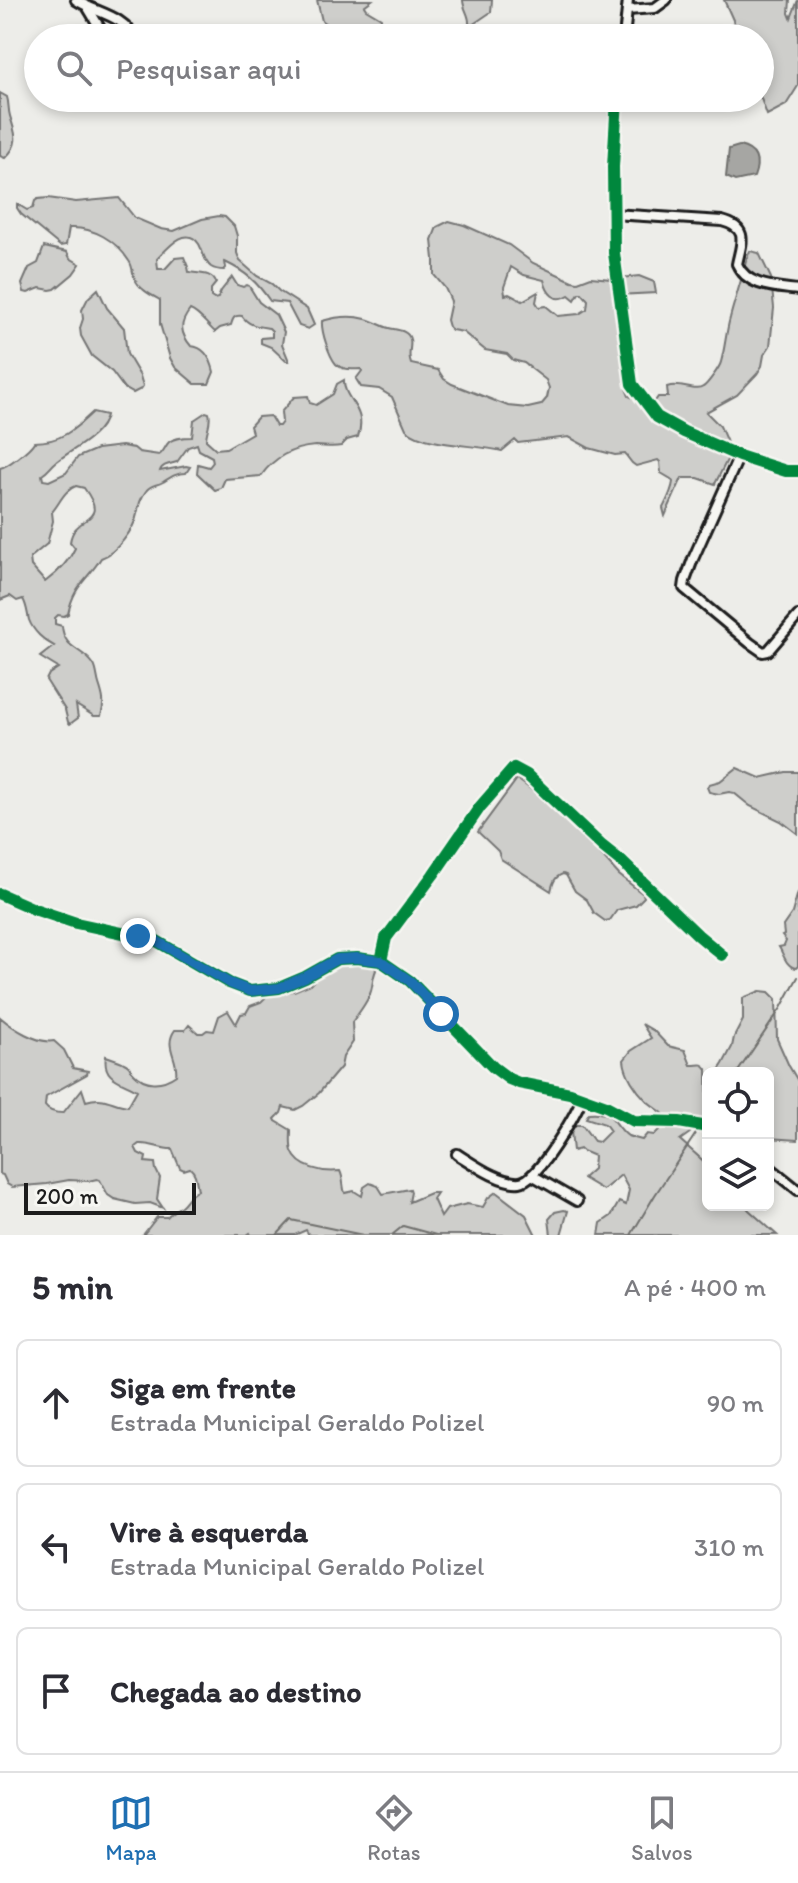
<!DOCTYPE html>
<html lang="pt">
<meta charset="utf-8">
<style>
body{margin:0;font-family:Itim,sans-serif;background:#f7f7f7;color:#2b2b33}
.controls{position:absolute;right:24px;bottom:24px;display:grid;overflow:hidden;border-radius:12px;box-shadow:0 4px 12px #0003}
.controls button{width:72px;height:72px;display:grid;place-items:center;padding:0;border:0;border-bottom:2px solid #e1e1e2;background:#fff;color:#2b2b33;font:40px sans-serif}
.scale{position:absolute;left:24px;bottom:20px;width:172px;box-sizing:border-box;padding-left:8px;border:4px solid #1c1c1c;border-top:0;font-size:22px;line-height:28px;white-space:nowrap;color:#1c1c1c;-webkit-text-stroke:6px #f6f6f2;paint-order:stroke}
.stop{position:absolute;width:24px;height:24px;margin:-18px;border:6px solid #1f6fb2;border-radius:50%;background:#fff}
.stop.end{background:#1f6fb2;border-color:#fff;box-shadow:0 2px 8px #0008}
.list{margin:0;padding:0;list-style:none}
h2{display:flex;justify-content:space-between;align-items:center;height:104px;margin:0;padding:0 32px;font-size:34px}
h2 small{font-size:26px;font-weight:400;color:#7c7c81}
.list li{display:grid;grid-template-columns:52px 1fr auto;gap:24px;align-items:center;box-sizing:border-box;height:128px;margin:0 16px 16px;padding:0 16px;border:2px solid #e1e1e2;border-radius:12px}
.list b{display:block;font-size:30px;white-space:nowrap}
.list p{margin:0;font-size:26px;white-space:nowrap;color:#7c7c81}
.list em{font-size:26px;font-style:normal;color:#7c7c81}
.icon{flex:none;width:44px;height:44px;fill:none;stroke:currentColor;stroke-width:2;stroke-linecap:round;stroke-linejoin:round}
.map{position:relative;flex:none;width:798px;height:1235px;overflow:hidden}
.search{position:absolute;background:#fff;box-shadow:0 4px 12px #0003;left:24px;right:24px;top:24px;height:88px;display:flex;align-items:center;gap:20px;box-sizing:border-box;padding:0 28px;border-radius:44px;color:#7c7c81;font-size:30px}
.sheet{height:536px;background:#fff}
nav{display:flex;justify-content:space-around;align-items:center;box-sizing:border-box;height:112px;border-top:2px solid #e1e1e2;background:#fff;font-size:22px;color:#7c7c81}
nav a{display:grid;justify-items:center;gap:4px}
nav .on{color:#1f6fb2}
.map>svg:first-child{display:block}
</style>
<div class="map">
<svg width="798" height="1235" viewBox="0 0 798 1235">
<rect width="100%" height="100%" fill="#edede9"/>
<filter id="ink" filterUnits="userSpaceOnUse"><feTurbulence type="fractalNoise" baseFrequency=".0125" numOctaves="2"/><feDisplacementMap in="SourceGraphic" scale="16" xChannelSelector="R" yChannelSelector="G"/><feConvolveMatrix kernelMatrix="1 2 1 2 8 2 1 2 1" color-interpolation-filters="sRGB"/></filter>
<g filter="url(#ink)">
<g fill="#cececb" stroke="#757574" stroke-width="2" fill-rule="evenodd">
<path d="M317 0H372L364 6 366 9 381 18 380 38H360L351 30 348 38H339L334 30 322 21Z"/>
<path d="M463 0H492L491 12 472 25 469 24C470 15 463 9 463 0Z"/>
<path d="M724 0H790L789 13 791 18 798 0V86L786 105 767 115 760 96V38H741Z"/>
<path d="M0 93 7 97C9 103 8 109 10 116 15 133 21 143 5 158L0 156Z"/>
<path d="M48 198 76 202 119 198 135 218 161 229 174 231 202 219 219 216 225 217 234 226 237 236V253L240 261 257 276 272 284 279 291 307 309 314 325 308 329 299 326 287 303 270 301C257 282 246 272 225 262L226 268 224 270C219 270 216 270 211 267 204 262 203 251 199 244 186 224 167 249 157 259L158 269H165L175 258 184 257 188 267 189 272C199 274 212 272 216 283L211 289V297L214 299 218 298 221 291 232 277 237 285 243 287 247 285 249 286 259 302 276 315 284 332 282 344 289 361H286L271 347 261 343V338L272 337V331L269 328C258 326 249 326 242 316 234 315 233 318 231 325L220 328 215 332C207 325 199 313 190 310 179 324 180 333 191 346 205 347 211 359 214 372L209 384H195L175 367 170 358 160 324V300C151 295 139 289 135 279 132 273 133 266 129 261 116 240 93 227 69 228L66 245 60 246 21 214 17 208V204L27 210 33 208 35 201 38 199Z"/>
<path d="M449 221 464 225 509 245 533 263 572 281 578 282 591 277 611 279 639 276 654 282 656 293 617 295 616 306 630 374 626 389 629 396 651 407 658 397H668L667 387C681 382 695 393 703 387 707 385 720 367 721 362 725 348 726 332 730 318 734 302 740 285 744 269 746 262 746 258 750 251L759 253 771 278 774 308 770 346 764 355 762 366 757 374 737 395 706 412 720 426 731 452 715 484 698 478H682L665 516 663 508C667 500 672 491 673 482L671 479 661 473 660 462 658 460 636 466 632 463 625 454 615 455 589 448 569 437 518 443 515 440 502 451C475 444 426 447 406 429L392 397 379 389 361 387 356 379 362 371 361 369C353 369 343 371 336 364 329 356 321 331 322 321 335 317 352 315 366 319 374 321 381 326 389 328 397 330 408 330 410 339 412 347 407 355 411 364L438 370 444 379 452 384 508 406 528 408 541 405 547 398 549 388 546 380 524 363 513 360 507 354 485 350 463 332 452 330 449 327 447 320 451 301 445 288 434 275V259L432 240 437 227ZM511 267 524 275 544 280C547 293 555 304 569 295L575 300 579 293H582L588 300 587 309 579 314 558 316 546 306 539 307 536 302 538 292 522 301 509 294 505 295 504 287Z"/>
<path d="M44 247 67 252 70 258 80 264 73 274 55 289 50 290 40 288 28 293 24 292 22 284 29 268 38 263Z"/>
<path d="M98 289 107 308 124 328 127 354 140 376 143 386 141 389 133 393 124 388 112 372 92 356 81 336 80 328 83 319 82 310 88 298Z"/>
<path d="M344 380C343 401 368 407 358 437L347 440 341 446C332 448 324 446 315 446 291 448 274 457 261 476L225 479 221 488 215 490 197 473 198 464 209 467 213 462 212 457 199 450 197 444 188 447 177 462C171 464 162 464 160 471L186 466 190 467 186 473C176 473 171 477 163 482 156 486 151 484 146 491 140 499 139 505 137 514 134 530 116 553 101 558 87 581 74 584 68 614L64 616 58 615 55 618V624L62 626C64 650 83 648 94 665 97 670 97 678 99 684 103 696 105 703 101 716H94L76 705 78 718 70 724 68 722 65 710 46 680 49 674 58 668 40 657 54 646C44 641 33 631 29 620 27 612 27 606 23 599L17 601 10 596 0 600V468C7 467 30 449 34 442 61 442 74 430 93 412L106 415C103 436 70 450 56 462 50 467 49 471 42 475L43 480 49 481 66 473 78 457 97 449 122 446 134 448 139 452 159 455C164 452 165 446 169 442 175 437 185 437 192 437L194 420 206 412 209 413C212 421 206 431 206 440L216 449 226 448 252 433 250 426 258 417 270 416 276 426H279L282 422 281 412 294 397 308 396 310 403 316 405 333 394 337 384ZM76 486 84 488C111 525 74 513 70 542L75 548C69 562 57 573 45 582L31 566 30 558 47 544 53 521 52 512C60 503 64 490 76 486Z"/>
<path d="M737 768 760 778 786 772H798V834L781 821 750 806 734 793 729 792 719 794 709 792 707 787 709 784 720 781Z"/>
<path d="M517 779 537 794 591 844 619 875 643 894 644 897 636 905 617 910 610 920 605 921 594 913 587 900 575 891 566 875 563 874C554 877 553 883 551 891L501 859 498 851 478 832Z"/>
<path d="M798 892V966L796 968C786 967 784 955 779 947L784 946 786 941 782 936 784 935 783 926 792 913Z"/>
<path d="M344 964 357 966 373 964 376 970C373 977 373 983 371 991 368 1001 359 1013 352 1022L353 1042 343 1057 341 1067 319 1093 303 1106 295 1110 283 1107 281 1113 275 1119 276 1121 291 1130C291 1137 290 1145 292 1151 298 1168 323 1173 340 1171 344 1179 342 1185 345 1193L354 1191 362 1196 364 1187 370 1183 378 1186 383 1194 410 1189 411 1192 409 1202 430 1193H437L433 1199 441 1217 447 1209 467 1204 483 1207 488 1198 496 1192 526 1215 536 1235H309L306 1230 295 1235H251L250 1233 247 1235H143L157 1217H167C172 1211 176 1210 181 1206 187 1201 189 1194 198 1190 196 1182 197 1174 190 1168L184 1170 180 1168 172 1149C160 1149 151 1143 139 1144L135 1147 138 1153 146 1157 145 1162 155 1163 156 1170 160 1178 157 1199 163 1208 150 1203 135 1204 114 1199 108 1195 100 1180 97 1179 88 1181 69 1180 47 1184 12 1187 7 1184 3 1175 0 1174V1017C13 1028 37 1044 54 1041L64 1050 73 1068 88 1071 87 1074 46 1097 45 1106C49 1112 56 1113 63 1113L82 1089 86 1101C105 1095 111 1104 128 1106L137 1090C122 1081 102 1079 106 1056 111 1058 119 1060 124 1063 132 1067 127 1066 133 1072 145 1086 162 1085 176 1075 179 1059 163 1046 175 1030H185L189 1025 198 1033H203L207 1030 214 1031 219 1016 228 1011 236 1024 241 1014 246 1013 250 1006 261 1002 270 993 294 991 311 984 325 970 333 966Z"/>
<path d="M760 991 769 992 776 999 777 1039 789 1066 798 1081V1140L768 1138V1073H717L723 1064 732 1047 734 1037 743 1020V998Z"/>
<path d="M642 1024 654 1031 668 1046 685 1050 691 1065C698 1066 702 1061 707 1069L708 1120 680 1140 708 1165V1205H745L749 1210 777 1235H599L601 1223 611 1216 619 1202 626 1205 629 1190 621 1175 603 1190 583 1178 593 1169 594 1156 582 1151 580 1149 573 1151 571 1131 573 1125H582L594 1141 599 1142 610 1131 605 1124 586 1118 589 1113C617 1111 612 1124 628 1136 630 1137 639 1139 642 1140L647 1134 654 1135 663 1126 666 1116C660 1110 652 1106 646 1100 636 1090 625 1074 624 1060L631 1051 651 1038Z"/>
<path d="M564 1210 568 1211 561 1235H551L549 1219 555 1212Z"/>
</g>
<path fill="#a6a6a3" stroke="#6f6f6d" stroke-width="2" d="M739 146C757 150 760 161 754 177L735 181 726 177 729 149Z"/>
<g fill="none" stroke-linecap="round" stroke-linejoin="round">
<g stroke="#6f6f6d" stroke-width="2">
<path d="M737 1073 781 1008 798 977"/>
<path d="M705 1121 708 1117"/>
<path d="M277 1235 291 1220 363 1235"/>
<path d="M392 1235 403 1226 436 1235"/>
<path d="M631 1235 655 1195 699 1129"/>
</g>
<defs>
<g id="minor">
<path d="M76 0C95 13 124 15 134 38"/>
<path d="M88 8 106 38"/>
<path d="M627 10 655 8 666 0"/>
<path d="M624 38 628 0"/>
<path d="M617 98 613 167 614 253 632 384 657 417 684 432 739 456 786 471H798"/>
<path d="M613 214 722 221C750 228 741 244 737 264 747 287 776 287 798 290"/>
<path d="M739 456 693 559 685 581 684 588 750 643 763 652 768 651 798 616"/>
<path d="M0 894 34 909 76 923 155 940 229 983 250 991 279 988 305 977 337 959 357 958 381 961 410 981 493 1067 509 1079 519 1083 570 1093 606 1106 634 1121 679 1122 708 1127"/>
<path d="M381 961 386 938 433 875 480 807 514 768 527 775 602 846 622 862 698 935 722 955"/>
<path d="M457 1154C473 1164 501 1184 520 1182 538 1180 575 1115 582 1098"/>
<path d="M768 1166 798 1190"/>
<path d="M532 1175 577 1201"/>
</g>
</defs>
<use href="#minor" stroke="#1c1c1c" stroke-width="14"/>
<use href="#minor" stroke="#f6f6f2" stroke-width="8"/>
<defs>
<g id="cycleway">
<path d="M617 98 613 167 614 253 632 384 657 417 684 432 739 456 786 471H798"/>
<path d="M0 894 34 909 76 923 155 940 229 983 250 991 279 988 305 977 337 959 357 958 381 961 410 981 493 1067 509 1079 519 1083 570 1093 606 1106 634 1121 679 1122 708 1127"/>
<path d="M381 961 386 938 433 875 480 807 514 768 527 775 602 846 622 862 698 935 722 955"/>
</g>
</defs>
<use href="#cycleway" stroke="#f6f6f2" stroke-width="17"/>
<use href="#cycleway" stroke="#00873e" stroke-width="12"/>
</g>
</g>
<g fill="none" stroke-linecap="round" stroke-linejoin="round" filter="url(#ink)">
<path stroke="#1f6fb2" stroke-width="10" d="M138 936 155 940 229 983 250 991 279 988 305 977 337 959 357 958 381 961 410 981 441 1014"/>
</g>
</svg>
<div class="controls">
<button><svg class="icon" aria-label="locate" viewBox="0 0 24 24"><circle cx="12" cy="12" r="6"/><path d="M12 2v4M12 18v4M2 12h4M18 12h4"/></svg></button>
<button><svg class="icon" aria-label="layers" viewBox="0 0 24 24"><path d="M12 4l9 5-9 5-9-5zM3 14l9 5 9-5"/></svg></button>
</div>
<div class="scale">200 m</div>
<div class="stop" style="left:441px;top:1014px"></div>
<div class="stop end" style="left:138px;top:936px"></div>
<div class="search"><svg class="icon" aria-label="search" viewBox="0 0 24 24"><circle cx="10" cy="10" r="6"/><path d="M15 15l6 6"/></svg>Pesquisar aqui</div>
</div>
<section class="sheet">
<h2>5 min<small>A pé · 400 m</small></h2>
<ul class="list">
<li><svg class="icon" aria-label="ahead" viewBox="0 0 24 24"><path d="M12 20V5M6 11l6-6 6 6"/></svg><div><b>Siga em frente</b><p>Estrada Municipal Geraldo Polizel</p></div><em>90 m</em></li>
<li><svg class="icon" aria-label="left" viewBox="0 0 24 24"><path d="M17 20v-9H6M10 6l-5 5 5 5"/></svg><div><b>Vire à esquerda</b><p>Estrada Municipal Geraldo Polizel</p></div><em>310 m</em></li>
<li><svg class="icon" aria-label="arrive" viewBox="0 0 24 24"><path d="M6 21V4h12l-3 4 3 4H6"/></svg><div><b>Chegada ao destino</b></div></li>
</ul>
</section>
<nav>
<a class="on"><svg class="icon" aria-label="map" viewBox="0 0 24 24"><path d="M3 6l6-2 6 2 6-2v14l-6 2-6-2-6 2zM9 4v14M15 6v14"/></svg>Mapa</a>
<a><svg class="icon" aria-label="directions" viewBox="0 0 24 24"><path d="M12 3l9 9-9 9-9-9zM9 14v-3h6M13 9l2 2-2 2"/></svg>Rotas</a>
<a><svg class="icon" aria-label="saved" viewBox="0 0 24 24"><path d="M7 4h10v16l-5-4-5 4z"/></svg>Salvos</a>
</nav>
